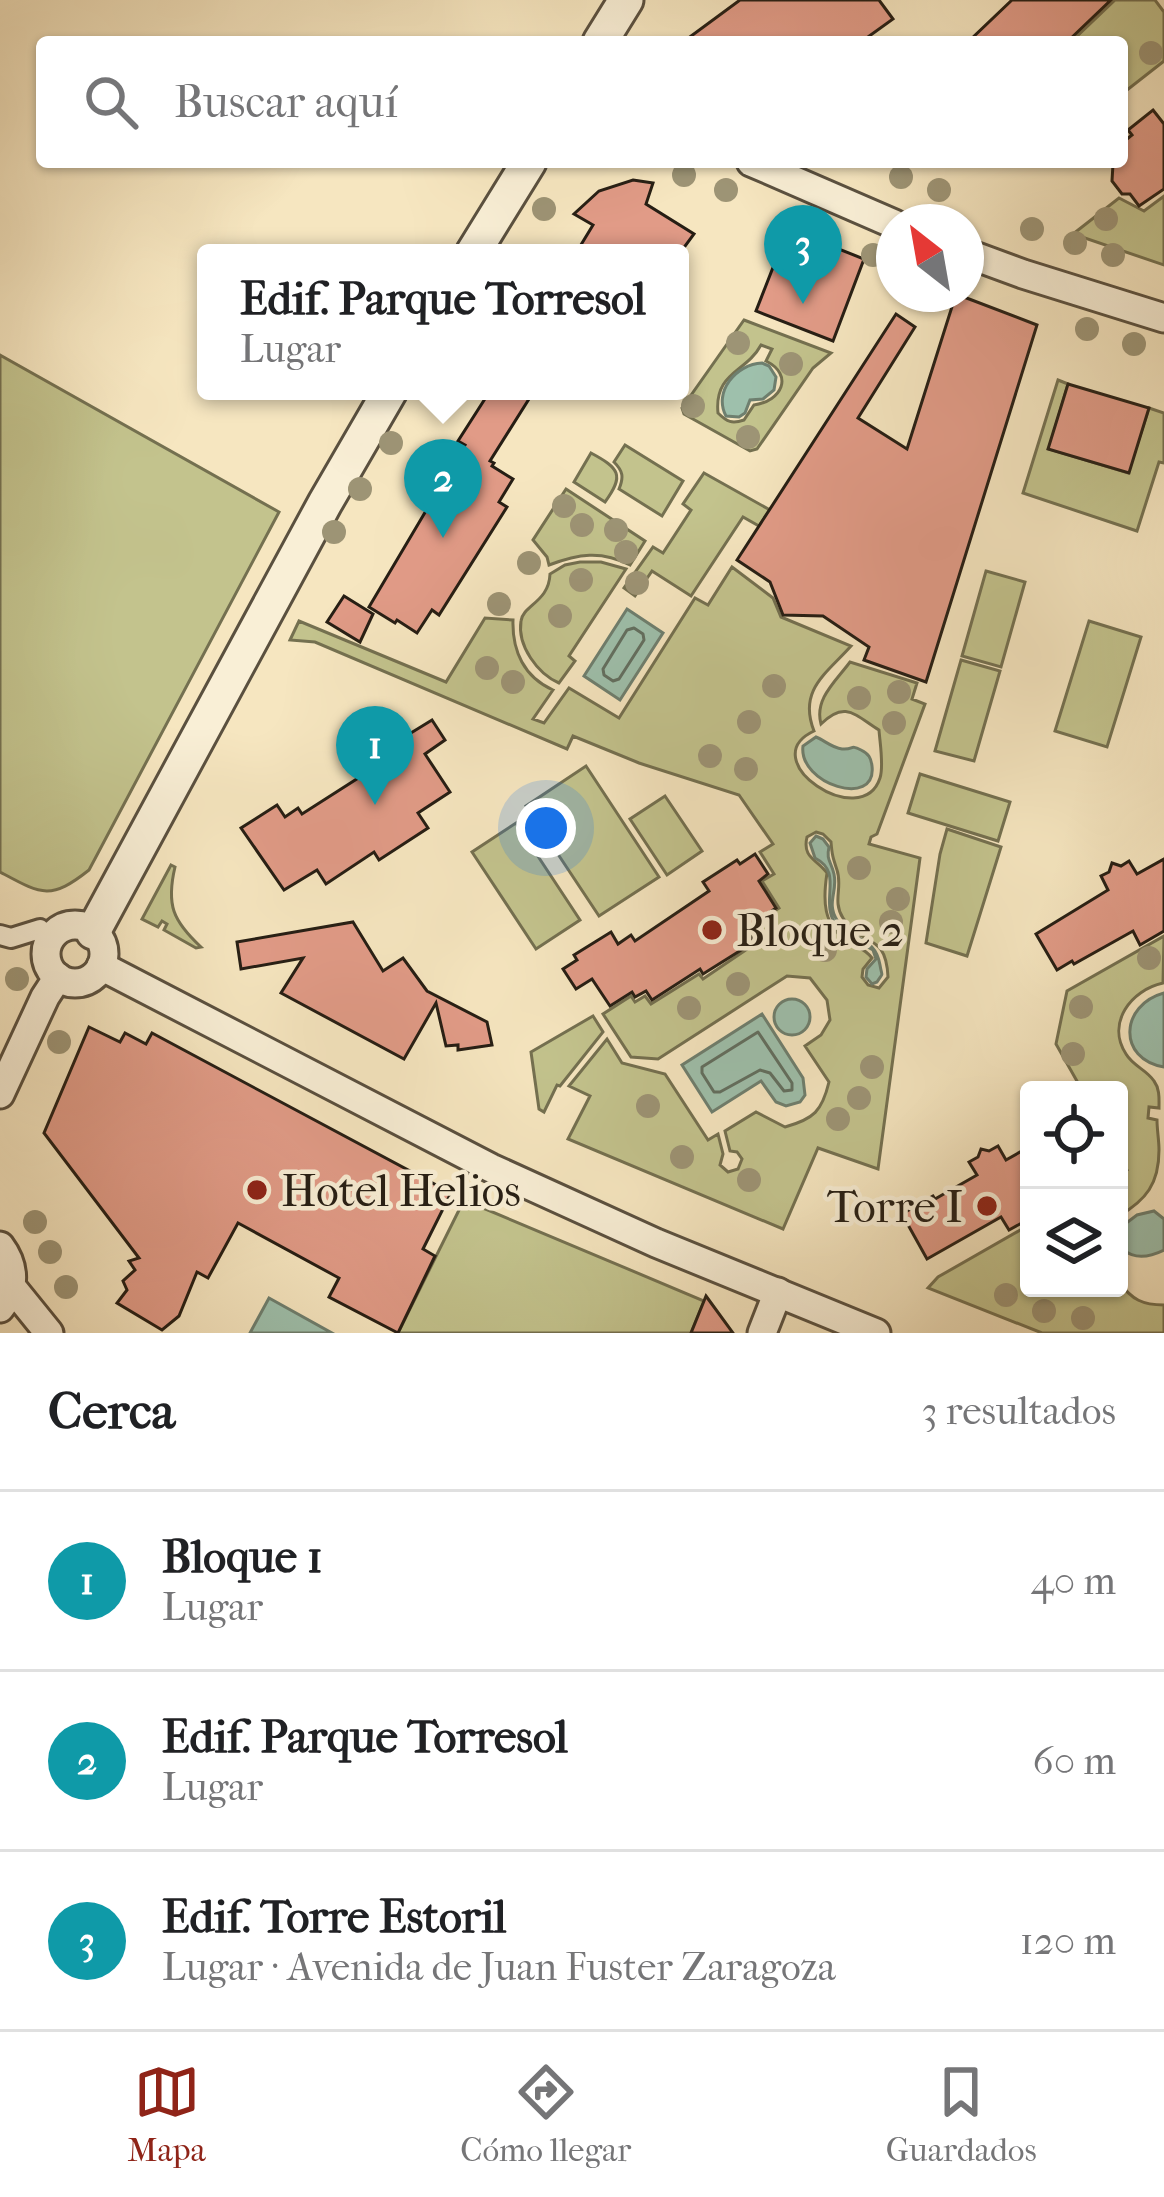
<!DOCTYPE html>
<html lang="es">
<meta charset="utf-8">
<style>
body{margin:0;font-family:"IM FELL French Canon",serif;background:#f6f6f6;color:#202124}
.controls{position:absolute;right:36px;bottom:36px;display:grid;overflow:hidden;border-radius:12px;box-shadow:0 3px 9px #0004}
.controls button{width:108px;height:108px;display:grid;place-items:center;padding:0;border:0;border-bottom:3px solid #e0e0e0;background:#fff;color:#202124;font:60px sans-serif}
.compass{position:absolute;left:876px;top:204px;width:108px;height:108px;border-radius:50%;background:#fff;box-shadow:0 3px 9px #0004;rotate:329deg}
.you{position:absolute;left:546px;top:828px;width:42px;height:42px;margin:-30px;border:9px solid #fff;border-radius:50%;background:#1a73e8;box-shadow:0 0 0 18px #1a73e833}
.badge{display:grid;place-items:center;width:78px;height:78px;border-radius:50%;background:#8f2418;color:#fff;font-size:39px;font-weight:700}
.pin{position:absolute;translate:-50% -99px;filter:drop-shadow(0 3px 6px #0008)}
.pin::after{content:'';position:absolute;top:63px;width:42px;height:36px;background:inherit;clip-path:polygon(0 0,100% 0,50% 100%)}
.popup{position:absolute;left:197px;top:244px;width:492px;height:156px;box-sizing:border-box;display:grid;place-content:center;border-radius:12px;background:#fff;filter:drop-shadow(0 3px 9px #0005);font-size:39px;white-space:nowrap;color:#757577}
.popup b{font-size:45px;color:#202124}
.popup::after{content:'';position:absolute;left:50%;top:100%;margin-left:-24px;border:24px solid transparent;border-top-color:#fff}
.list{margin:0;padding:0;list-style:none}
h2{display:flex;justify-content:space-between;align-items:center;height:156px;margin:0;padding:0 48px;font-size:51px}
h2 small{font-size:39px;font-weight:400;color:#757577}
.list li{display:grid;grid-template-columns:78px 1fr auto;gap:36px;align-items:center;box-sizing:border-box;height:180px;padding:0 48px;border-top:3px solid #e0e0e0}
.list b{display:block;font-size:45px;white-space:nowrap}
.list p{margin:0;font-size:39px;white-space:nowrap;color:#757577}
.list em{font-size:39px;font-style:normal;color:#757577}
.icon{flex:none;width:66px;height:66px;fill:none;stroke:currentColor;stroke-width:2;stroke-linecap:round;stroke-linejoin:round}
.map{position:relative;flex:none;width:1164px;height:1333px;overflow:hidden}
.search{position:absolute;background:#fff;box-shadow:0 3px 9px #0004;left:36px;right:36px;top:36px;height:132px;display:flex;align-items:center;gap:30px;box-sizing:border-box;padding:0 42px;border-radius:12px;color:#757577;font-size:45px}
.sheet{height:696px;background:#fff}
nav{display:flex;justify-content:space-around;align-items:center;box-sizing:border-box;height:168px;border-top:3px solid #e0e0e0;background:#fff;font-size:33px;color:#757577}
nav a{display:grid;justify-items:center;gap:6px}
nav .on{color:#8f2418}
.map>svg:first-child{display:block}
</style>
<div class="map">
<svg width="1164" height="1333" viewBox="0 0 1164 1333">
<rect width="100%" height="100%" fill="#f6e6c0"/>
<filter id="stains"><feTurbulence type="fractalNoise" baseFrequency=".00167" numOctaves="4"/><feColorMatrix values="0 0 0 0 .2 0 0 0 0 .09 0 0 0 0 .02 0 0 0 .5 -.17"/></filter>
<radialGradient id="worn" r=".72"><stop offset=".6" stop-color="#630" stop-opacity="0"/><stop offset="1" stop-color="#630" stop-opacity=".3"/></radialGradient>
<g fill="#c3c38d" stroke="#747050" stroke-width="3" fill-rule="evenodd">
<path d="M1115 0H1155L1164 12V61L1122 94V42H1071Z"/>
<path d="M1164 196V265L1073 234 1119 198 1144 211Z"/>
<path d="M744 320 831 353 813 368 757 449 750 451 684 414 682 408ZM761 345 772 349 766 361C794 375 782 401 754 405L744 420C732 424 727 422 718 413 714 372 746 373 761 345Z"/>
<path d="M0 355 279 512 89 870C50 901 41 894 0 872Z"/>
<path d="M1058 380 1068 384 1049 449 1128 473 1149 408 1164 413V463L1159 462 1137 531 1023 493Z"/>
<path d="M625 445 683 481 662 516 619 489C624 477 623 471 614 462Z"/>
<path d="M591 453C619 468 625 475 605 502L574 482Z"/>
<path d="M704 473 770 510 759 526 743 517 691 596 652 571 635 596 624 588 653 547 663 553 691 510 683 504Z"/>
<path d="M566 489 645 541 630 565C601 550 578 554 549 565L547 557 533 540Z"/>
<path d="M580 562H601L626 569 569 656 575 661 559 683C538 674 517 646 521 621 523 605 549 602 550 574L565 565Z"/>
<path d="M732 567 773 598 781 617 851 646C826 674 798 690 814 731 752 760 862 833 880 778 884 766 880 744 879 730 855 715 845 700 821 724 814 699 836 681 850 662L917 683 912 699 925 704 877 834 871 837 869 844 920 858 878 1169 818 1148 783 1229 568 1139 590 1096 569 1086 607 1039 622 1063 665 1074 708 1140 718 1134 723 1154 720 1165 728 1172 738 1169 742 1159 737 1152 730 1151 725 1131 756 1112 785 1127C814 1119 822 1111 829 1082L805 1046 821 1035 830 1020 827 1000 810 978 787 976 658 1059 631 1057 603 1014 631 996 635 1002 645 996 651 1004 699 974 703 979 756 943 751 935 760 930 756 923 779 908 762 881 774 874 760 852 773 844 739 795 639 763 573 736 567 749 315 642 290 640 299 621 446 682 485 618 513 620C512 651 524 677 553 690L533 719 544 723 569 688 619 718 695 598 708 605ZM816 832 823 834 831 842C832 855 833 858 837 870 843 887 832 901 843 918 862 948 886 931 888 977L879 988 868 985 862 977 863 969 872 958C865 949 859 948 849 942 822 926 823 899 827 873 817 859 802 858 807 837Z"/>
<path d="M986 571 1025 582 1001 667 962 656Z"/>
<path d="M1089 621 1141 637 1107 747 1055 731Z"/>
<path d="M961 660 1000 671 974 761 935 751Z"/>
<path d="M586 766 659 877 599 916 526 806Z"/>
<path d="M920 774 1010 802 998 841 908 813Z"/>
<path d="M665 796 702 851 667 875 630 819Z"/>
<path d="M516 823 580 920 536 949 472 852Z"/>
<path d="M947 829 1001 847 967 956 926 943 940 854Z"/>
<path d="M171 865 175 867C166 905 173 921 201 947L196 948 164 930 167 924 162 921 158 927 142 919Z"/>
<path d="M1164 936 1163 983C1131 990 1106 1023 1126 1054 1133 1066 1147 1070 1154 1081 1160 1089 1159 1099 1159 1108L1149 1107 1148 1118 1157 1120C1157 1130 1159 1140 1159 1150 1159 1184 1146 1200 1119 1216V1175L1127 1170 1119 1156V1090H1082L1056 1044 1067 991Z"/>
<path d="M593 1016 603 1032 560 1086 557 1085 544 1112 539 1109 531 1052Z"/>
<path d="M464 1200 704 1301 691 1333H398Z"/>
<path d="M1029 1225V1288H1119V1282C1132 1300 1143 1305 1164 1305V1333H1042L928 1288 938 1277Z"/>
</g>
<g fill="#9ec0ac" stroke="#6e7f6f" stroke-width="3">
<path d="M762 363 769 366 776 377 774 390 763 399 750 400 745 413 739 417 726 416C713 392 736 364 762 363Z"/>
<path d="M627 609 663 633 620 700 584 676Z"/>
<path d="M816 737C824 740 832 748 842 749 855 750 849 744 861 750 869 754 871 758 872 766 877 809 798 784 803 746Z"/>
<path d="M816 836 823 839 829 847C826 860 831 861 834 874 838 891 826 903 837 920 852 943 875 935 880 965 882 978 884 971 877 982L872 984 866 977 867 969 876 959 873 950C862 943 848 939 839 929 816 903 846 874 815 858L810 843Z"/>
<path d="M1164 993V1067C1117 1059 1120 1005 1164 993Z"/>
<circle cx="792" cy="1017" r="18"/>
<path d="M762 1014 803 1078 805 1095 800 1102 786 1106 776 1102 761 1081 712 1112 682 1065Z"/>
<path d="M1154 1211 1164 1219V1250C1142 1261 1114 1259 1121 1227L1137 1215Z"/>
<path d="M269 1298 332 1333H250Z"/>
</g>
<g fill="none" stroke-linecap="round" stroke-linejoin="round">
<g stroke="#626f60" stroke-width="3">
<path d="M634 628 643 634 644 640 619 679 613 681 604 675 603 669 627 630Z"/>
<path d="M758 1032 792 1083V1090L784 1091 770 1073 760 1070 720 1092H714L702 1073V1067Z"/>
</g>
</g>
<g fill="#e19b87" stroke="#261e14" stroke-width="3">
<path d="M740 0H879L893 19 861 42H683Z"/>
<path d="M1012 0H1111L1067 42H968Z"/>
<path d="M1153 110 1164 124V189L1139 206 1130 194H1122L1112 181 1113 164 1122 162V143L1132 135 1128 130Z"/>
<path d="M633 180 653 183 646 204 694 234 680 253H576L593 225 574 214 599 191Z"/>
<path d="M788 229 864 259 833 341 756 311Z"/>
<path d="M956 294 1037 325 926 682 864 660 869 647 823 616 783 615 770 582 737 560 896 314 915 327 858 418 907 449Z"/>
<path d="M1068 384 1149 408 1129 473 1048 449Z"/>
<path d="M490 391H534L490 461 494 463 492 466 513 479 499 502 507 507 439 615 432 610 417 633 397 620 395 623 369 607 430 504 432 505 458 465 455 462 465 445 458 441Z"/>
<path d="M344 596 373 614 360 642 327 622Z"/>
<path d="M432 720 445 740 425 754 450 792 418 813 428 828 379 860 374 852 326 884 317 870 284 890 241 828 277 805 285 817 298 808 302 814 377 766 370 756 404 733 406 736Z"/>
<path d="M755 854 768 874 759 881 776 908 754 923 758 929 749 935 754 942 703 974 700 969 652 1000 646 991 635 997 632 992 610 1006 592 979 576 989 563 969 577 960 574 955 611 932 618 944 631 935 635 941 709 891 703 882 737 860 740 864Z"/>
<path d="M1164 859V931L1140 945 1133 931 1074 964 1072 961 1057 970 1036 934 1108 890 1101 876 1109 872 1112 863 1121 866 1129 861 1137 874Z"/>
<path d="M353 922 383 971 403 958 427 991 487 1022 492 1045 458 1050V1045L446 1046 436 1003 404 1059 281 993 303 958 241 969 237 942Z"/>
<path d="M89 1027 120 1042 125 1033 146 1044 152 1033 451 1193 423 1249 435 1256 398 1333 329 1297 339 1278 238 1223 208 1278 197 1272 179 1316 162 1330 117 1303 127 1290 123 1281 135 1270 129 1261 139 1258 44 1133Z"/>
<path d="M998 1146 1006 1160 1029 1147V1219L1009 1230 1001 1217 927 1259 902 1214 933 1196 935 1199 977 1175 969 1162 978 1157 981 1149 989 1151Z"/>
<path d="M706 1296 733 1333H691Z"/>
</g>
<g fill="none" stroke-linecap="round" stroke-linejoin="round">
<defs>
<path id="pedestrian" d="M0 935 11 938 40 929"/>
<g id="minor">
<path d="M751 162 894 224"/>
<path d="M966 253 1023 274 1164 318"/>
<circle cx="75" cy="954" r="29"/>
<path d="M101 966 491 1168 656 1243 876 1333"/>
<path d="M0 1094 45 997 58 977"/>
<path d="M0 1246C15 1266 16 1288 0 1308"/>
<path d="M11 1286 49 1333"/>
<path d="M762 1333 778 1292"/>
</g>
<g id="tertiary">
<path d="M600 42 626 0"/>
<path d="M473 253 529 162"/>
<path d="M93 932 325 503 390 391"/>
</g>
</defs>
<use href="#pedestrian" stroke="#5a503f" stroke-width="24"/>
<use href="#minor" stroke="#5a503f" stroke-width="33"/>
<use href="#tertiary" stroke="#5a503f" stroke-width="39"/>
<use href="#pedestrian" stroke="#f9efd6" stroke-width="18"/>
<use href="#minor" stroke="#f9efd6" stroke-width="27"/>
<use href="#tertiary" stroke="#f9efd6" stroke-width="33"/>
</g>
<g fill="#9d9475">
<circle cx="1151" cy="53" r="12"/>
<circle cx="684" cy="175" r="12"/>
<circle cx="901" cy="177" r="12"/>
<circle cx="726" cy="190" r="12"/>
<circle cx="939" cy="190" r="12"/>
<circle cx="544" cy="209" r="12"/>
<circle cx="1106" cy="219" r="12"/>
<circle cx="1032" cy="229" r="12"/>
<circle cx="812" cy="231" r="12"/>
<circle cx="1075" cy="243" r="12"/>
<circle cx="873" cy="255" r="12"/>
<circle cx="1113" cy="255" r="12"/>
<circle cx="1087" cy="329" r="12"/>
<circle cx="738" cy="343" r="12"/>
<circle cx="1134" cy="344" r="12"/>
<circle cx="791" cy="364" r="12"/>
<circle cx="693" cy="406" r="12"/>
<circle cx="748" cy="437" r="12"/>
<circle cx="391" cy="443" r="12"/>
<circle cx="360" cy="489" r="12"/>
<circle cx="564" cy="506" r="12"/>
<circle cx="582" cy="525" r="12"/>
<circle cx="616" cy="530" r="12"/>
<circle cx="334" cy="532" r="12"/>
<circle cx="626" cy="552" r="12"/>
<circle cx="529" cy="563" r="12"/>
<circle cx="581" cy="580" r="12"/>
<circle cx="637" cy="583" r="12"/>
<circle cx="499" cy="604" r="12"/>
<circle cx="560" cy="616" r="12"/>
<circle cx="487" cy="668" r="12"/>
<circle cx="513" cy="682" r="12"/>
<circle cx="774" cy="686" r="12"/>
<circle cx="899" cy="692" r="12"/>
<circle cx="859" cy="698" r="12"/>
<circle cx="749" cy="722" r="12"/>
<circle cx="894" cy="723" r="12"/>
<circle cx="710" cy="756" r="12"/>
<circle cx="746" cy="769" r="12"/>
<circle cx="859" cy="868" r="12"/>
<circle cx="898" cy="899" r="12"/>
<circle cx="891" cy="922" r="12"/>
<circle cx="825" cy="950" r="12"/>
<circle cx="1149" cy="958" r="12"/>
<circle cx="17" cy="979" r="12"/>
<circle cx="738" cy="984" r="12"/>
<circle cx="1081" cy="1007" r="12"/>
<circle cx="689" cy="1008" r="12"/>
<circle cx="59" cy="1042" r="12"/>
<circle cx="1073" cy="1054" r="12"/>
<circle cx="872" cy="1067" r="12"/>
<circle cx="859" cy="1098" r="12"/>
<circle cx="648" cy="1106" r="12"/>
<circle cx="838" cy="1119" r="12"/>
<circle cx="682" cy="1157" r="12"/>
<circle cx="749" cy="1180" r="12"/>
<circle cx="35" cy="1222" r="12"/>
<circle cx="50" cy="1252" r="12"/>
<circle cx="66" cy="1287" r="12"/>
<circle cx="1006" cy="1295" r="12"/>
<circle cx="1044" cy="1311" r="12"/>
<circle cx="1083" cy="1318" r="12"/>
</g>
<g fill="#8f2418" stroke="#f9efd6" stroke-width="4.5">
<circle cx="712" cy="930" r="12"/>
<circle cx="257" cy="1190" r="12"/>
<circle cx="987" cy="1206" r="12"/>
</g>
<g text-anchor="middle" stroke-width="9" stroke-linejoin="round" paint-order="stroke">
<g font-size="45" fill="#261e14" stroke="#f9efd6" text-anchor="start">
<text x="736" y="946">Bloque 2</text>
<text x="281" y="1206">Hotel Helios</text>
<text x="963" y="1222" text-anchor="end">Torre I</text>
</g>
</g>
<rect width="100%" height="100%" filter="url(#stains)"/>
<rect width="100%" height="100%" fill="url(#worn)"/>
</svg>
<div class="controls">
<button><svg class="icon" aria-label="locate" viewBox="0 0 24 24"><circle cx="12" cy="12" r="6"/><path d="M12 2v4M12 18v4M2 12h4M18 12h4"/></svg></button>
<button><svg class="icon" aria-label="layers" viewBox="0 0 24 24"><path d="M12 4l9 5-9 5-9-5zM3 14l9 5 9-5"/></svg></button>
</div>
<svg class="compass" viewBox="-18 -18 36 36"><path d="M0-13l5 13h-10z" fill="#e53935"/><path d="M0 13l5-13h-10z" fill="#757577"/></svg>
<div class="you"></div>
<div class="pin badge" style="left:375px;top:805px;background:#0f9aa8">1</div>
<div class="pin badge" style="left:443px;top:538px;background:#0f9aa8">2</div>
<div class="popup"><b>Edif. Parque Torresol</b>Lugar</div>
<div class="pin badge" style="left:803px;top:304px;background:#0f9aa8">3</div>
<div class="search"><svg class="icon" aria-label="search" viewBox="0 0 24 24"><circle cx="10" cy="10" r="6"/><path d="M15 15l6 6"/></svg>Buscar aquí</div>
</div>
<section class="sheet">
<h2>Cerca<small>3 resultados</small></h2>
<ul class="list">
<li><span class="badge" style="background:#0f9aa8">1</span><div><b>Bloque 1</b><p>Lugar</p></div><em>40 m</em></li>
<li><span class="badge" style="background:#0f9aa8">2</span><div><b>Edif. Parque Torresol</b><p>Lugar</p></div><em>60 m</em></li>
<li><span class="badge" style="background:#0f9aa8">3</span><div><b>Edif. Torre Estoril</b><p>Lugar · Avenida de Juan Fuster Zaragoza</p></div><em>120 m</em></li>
</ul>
</section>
<nav>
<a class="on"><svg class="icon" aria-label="map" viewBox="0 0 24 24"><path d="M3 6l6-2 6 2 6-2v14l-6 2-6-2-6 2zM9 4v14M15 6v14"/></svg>Mapa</a>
<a><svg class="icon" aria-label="directions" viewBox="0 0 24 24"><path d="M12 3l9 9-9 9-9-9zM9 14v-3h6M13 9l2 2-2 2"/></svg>Cómo llegar</a>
<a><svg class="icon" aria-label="saved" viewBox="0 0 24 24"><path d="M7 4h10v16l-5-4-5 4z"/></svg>Guardados</a>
</nav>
